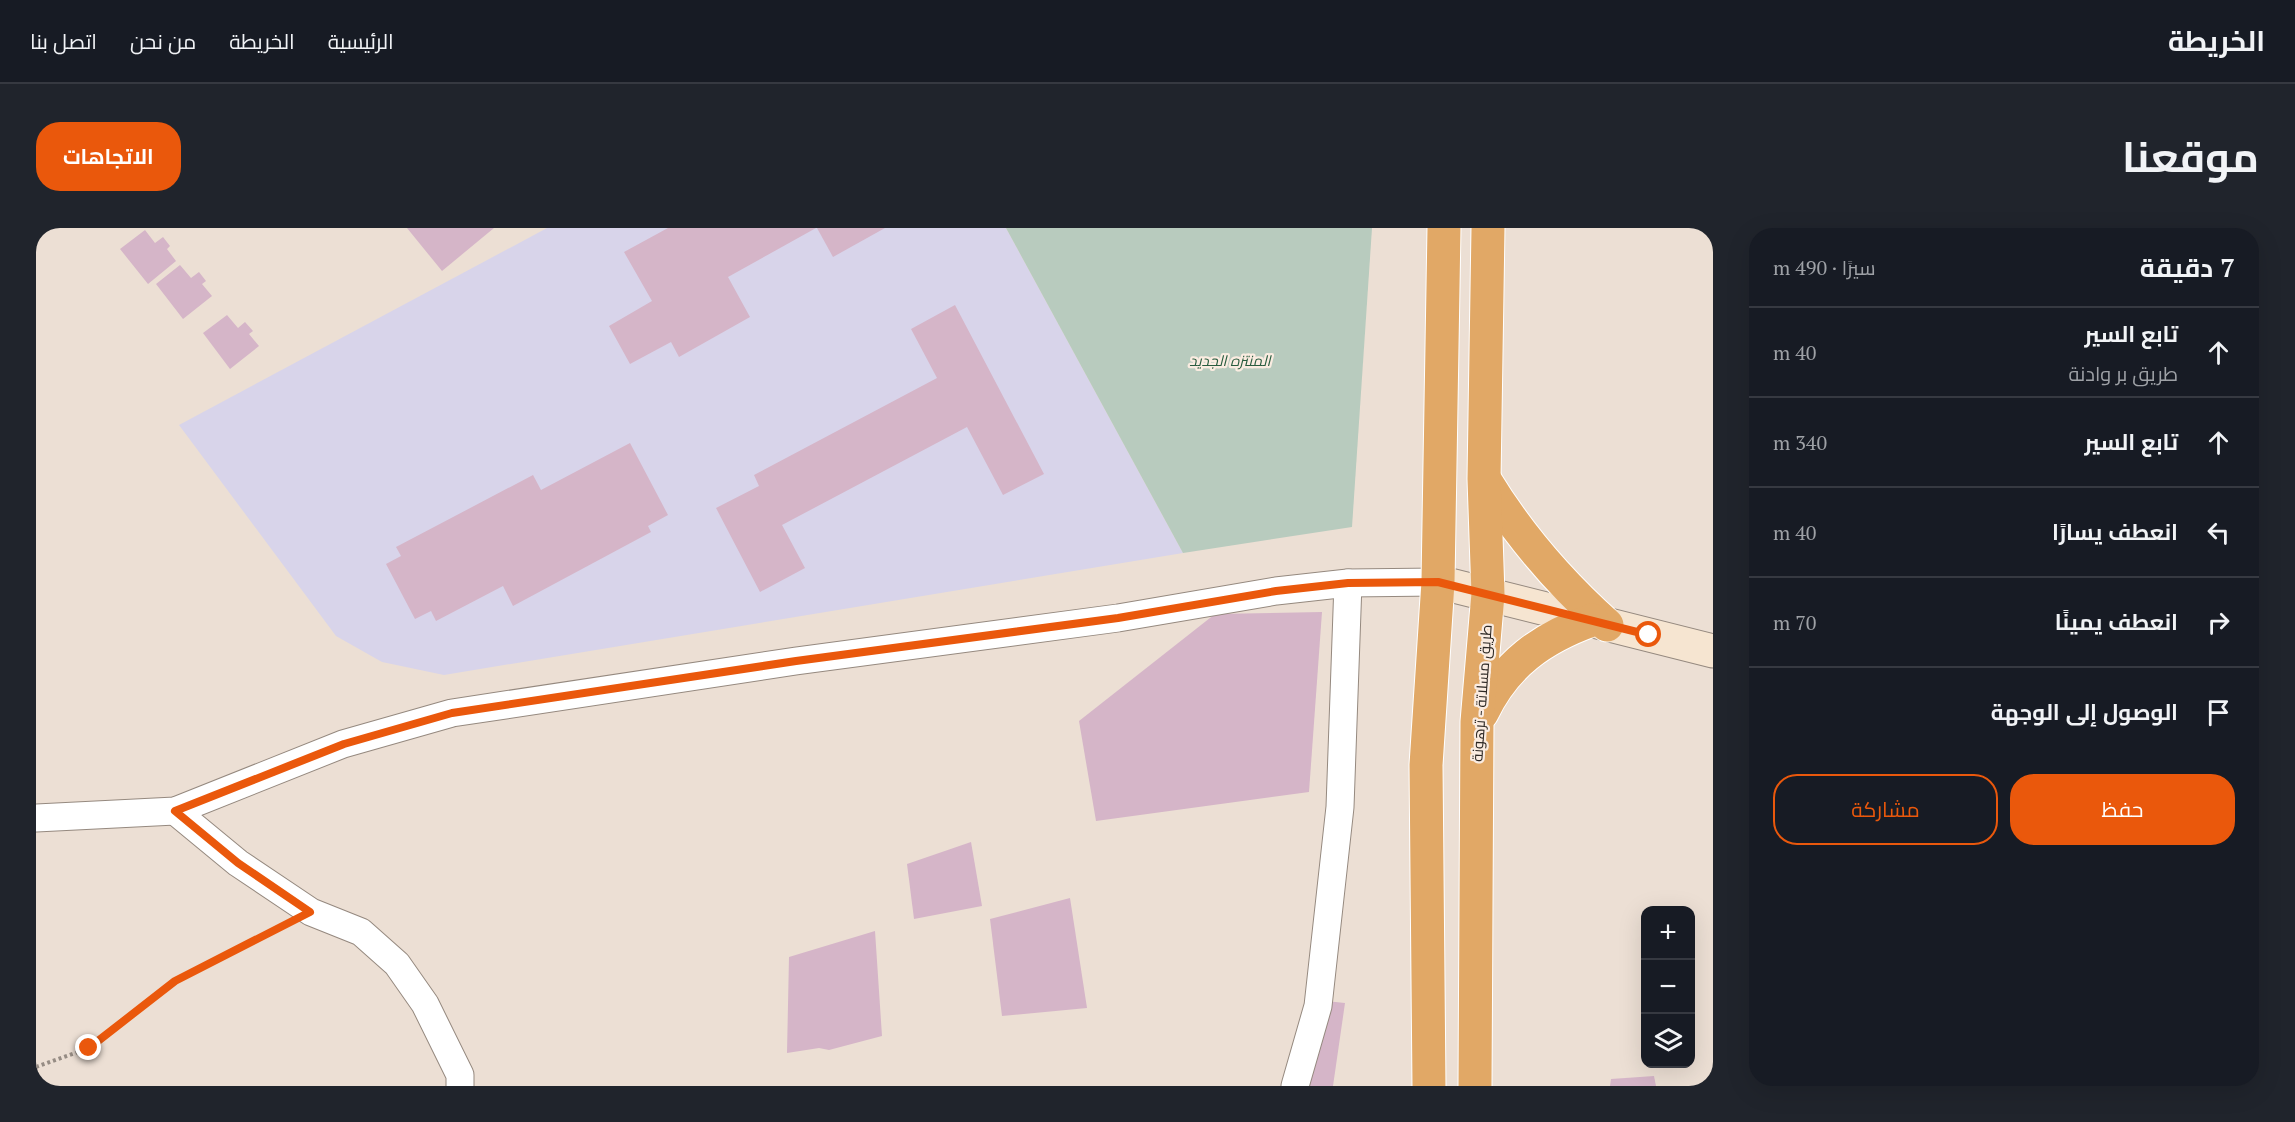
<!DOCTYPE html>
<html lang="ar">
<meta charset="utf-8">
<style>
body{margin:0;font-family:"PT Serif",Cairo,serif;background:#20242c;color:#f1f3f6;direction:rtl}
.controls{position:absolute;right:18px;bottom:18px;display:grid;overflow:hidden;border-radius:12px;box-shadow:0 6px 24px #0002}
.controls button{width:54px;height:54px;display:grid;place-items:center;padding:0;border:0;border-bottom:2px solid #363941;background:#171b24;color:#f1f3f6;font:30px sans-serif}
.stop{position:absolute;width:18px;height:18px;margin:-14px;border:4px solid #ea580c;border-radius:50%;background:#fff}
.stop.end{background:#ea580c;border-color:#fff;box-shadow:0 2px 6px #0008}
.list{margin:0;padding:0;list-style:none}
h2{display:flex;justify-content:space-between;align-items:center;height:78px;margin:0;padding:0 24px;font-size:26px}
h2 small{font-size:20px;font-weight:400;color:#9ea1a6}
.list li{display:grid;grid-template-columns:39px 1fr auto;gap:18px;align-items:center;box-sizing:border-box;height:90px;padding:0 24px;border-top:2px solid #363941}
.list b{display:block;font-size:22px;white-space:nowrap}
.list p{margin:0;font-size:20px;white-space:nowrap;color:#9ea1a6}
.list em{font-size:20px;font-style:normal;color:#9ea1a6}
.actions{display:flex;gap:12px;padding:18px 24px}
.actions a{flex:1;padding:14px 0;border:2px solid #ea580c;border-radius:24px;text-align:center;font-size:21px;color:#ea580c}
.actions .main{background:#ea580c;color:#fff}
.icon{flex:none;width:33px;height:33px;fill:none;stroke:currentColor;stroke-width:2;stroke-linecap:round;stroke-linejoin:round}
.map{position:relative;flex:none;width:1677px;height:858px;overflow:hidden;direction:ltr;border-radius:24px}
header{display:flex;align-items:center;gap:36px;box-sizing:border-box;height:84px;padding:0 30px;background:#171b24;border-bottom:2px solid #363941}
header strong{font-size:28px}
nav{display:flex;gap:33px;margin-inline-start:auto;font-size:21px}
.intro{display:flex;align-items:center;justify-content:space-between;box-sizing:border-box;height:144px;padding:0 36px}
h1{margin:0;font-size:42px}
.button{padding:15px 27px;border-radius:24px;background:#ea580c;color:#fff;font-size:21px;font-weight:700}
main{display:flex;gap:36px;padding:0 36px}
aside{flex:1;background:#171b24;border-radius:24px;box-shadow:0 6px 24px #0002}
.map>svg:first-child{display:block}
</style>
<header>
<strong>الخريطة</strong>
<nav><a>الرئيسية</a><a>الخريطة</a><a>من نحن</a><a>اتصل بنا</a></nav>
</header>
<div class="intro"><h1>موقعنا</h1><a class="button">الاتجاهات</a></div>
<main>
<aside>
<h2>7 دقيقة<small>سيرًا · 490 m</small></h2>
<ul class="list">
<li><svg class="icon" aria-label="ahead" viewBox="0 0 24 24"><path d="M12 20V5M6 11l6-6 6 6"/></svg><div><b>تابع السير</b><p>طريق بر وادنة</p></div><em>40 m</em></li>
<li><svg class="icon" aria-label="ahead" viewBox="0 0 24 24"><path d="M12 20V5M6 11l6-6 6 6"/></svg><div><b>تابع السير</b></div><em>340 m</em></li>
<li><svg class="icon" aria-label="left" viewBox="0 0 24 24"><path d="M17 20v-9H6M10 6l-5 5 5 5"/></svg><div><b>انعطف يسارًا</b></div><em>40 m</em></li>
<li><svg class="icon" aria-label="right" viewBox="0 0 24 24"><path d="M7 20v-9h11M14 6l5 5-5 5"/></svg><div><b>انعطف يمينًا</b></div><em>70 m</em></li>
<li><svg class="icon" aria-label="arrive" viewBox="0 0 24 24"><path d="M6 21V4h12l-3 4 3 4H6"/></svg><div><b>الوصول إلى الوجهة</b></div></li>
</ul>
<div class="actions"><a class="main">حفظ</a><a>مشاركة</a></div>
</aside>
<div class="map">
<svg width="1677" height="858" viewBox="0 0 1677 858">
<rect width="100%" height="100%" fill="#ecdfd4"/>
<path fill="#d8d4ea" d="M511 0H970L1147 325 408 447 346 434 300 408 143 197Z"/>
<path fill="#b8cbbe" d="M970 0H1336L1316 299 1147 325Z"/>
<g fill="#d5b5c8">
<path d="M371 0H458L406 43Z"/>
<path d="M632 0H780L692 49 714 89 643 129 635 114 594 136 573 98 616 73 588 24Z"/>
<path d="M781 0H849L797 29Z"/>
<path d="M109 2 119 15 127 9 134 18 131 21 140 33 112 56 84 21Z"/>
<path d="M144 37 155 50 163 44 170 53 166 56 176 68 147 91 120 56Z"/>
<path d="M919 77 1008 246 967 267 931 199 746 297 769 340 724 364 680 280 723 258 718 247 901 150 875 101Z"/>
<path d="M191 87 202 100 209 94 217 103 213 106 223 118 194 141 167 105Z"/>
<path d="M594 215 632 287 612 298 615 304 477 378 467 358 400 393 395 383 379 391 350 336 365 328 360 319 497 247 505 262Z"/>
<path d="M1286 384 1273 564 1060 593 1043 493 1179 386Z"/>
<path d="M935 614 946 678 878 691 871 636Z"/>
<path d="M1034 670 1051 780 966 788 954 691Z"/>
<path d="M839 703 846 808 793 822 783 820 751 825 753 729Z"/>
<path d="M1290 773 1309 775 1297 858H1266Z"/>
<path d="M1618 848 1620 858H1574L1575 851Z"/>
</g>
<g fill="none" stroke-linecap="round" stroke-linejoin="round">
<defs>
<g id="street">
<path d="M139 583 202 635 275 684 325 704 361 736 389 776 424 847V858"/>
<path d="M0 590 139 583 307 516 416 485 760 433 1082 390 1240 363 1312 355 1402 354"/>
<path d="M1259 858 1282 778 1304 579 1312 355"/>
</g>
<path id="secondary" d="M1402 354 1677 423"/>
<g id="highway">
<path d="M1449 252C1483 308 1522 353 1571 397"/>
<path d="M1446 485C1469 436 1506 410 1556 392"/>
<path d="M1393 858 1390 537 1402 354 1408 0"/>
<path d="M1439 858 1441 494 1452 366 1448 251 1452 0"/>
</g>
</defs>
<use href="#street" stroke="#95897f" stroke-width="29"/>
<use href="#secondary" stroke="#95897f" stroke-width="35"/>
<use href="#highway" stroke="#fff" stroke-width="35"/>
<path stroke="#968c84" stroke-width="4" stroke-dasharray="3 3" stroke-linecap="butt" d="M0 839 53 820 139 754 247 698"/>
<use href="#street" stroke="#fff" stroke-width="27"/>
<use href="#secondary" stroke="#f6e5d1" stroke-width="33"/>
<use href="#highway" stroke="#e1a866" stroke-width="33"/>
</g>
<g fill="none" stroke-linecap="round" stroke-linejoin="round">
<path stroke="#ea580c" stroke-width="8" d="M53 820 139 753 274 684 202 635 139 583 308 516 416 485 760 433 1082 390 1240 363 1312 355 1402 354 1613 407"/>
</g>
<g text-anchor="middle" stroke-width="4.5" stroke-linejoin="round" paint-order="stroke">
<g font-size="15" font-style="italic" fill="#285c3f" stroke="#faece1">
<text x="1194" y="138">المنتزه الجديد</text>
</g>
<g font-size="15" fill="#2d2824" stroke="#faece1">
<text transform="translate(1446 465) rotate(-86)" y="5">طريق مسلاتة - ترهونة</text>
</g>
</g>
</svg>
<div class="controls">
<button>+</button>
<button>−</button>
<button><svg class="icon" aria-label="layers" viewBox="0 0 24 24"><path d="M12 4l9 5-9 5-9-5zM3 14l9 5 9-5"/></svg></button>
</div>
<div class="stop" style="left:1613px;top:407px"></div>
<div class="stop end" style="left:53px;top:820px"></div>
</div>
</main>
